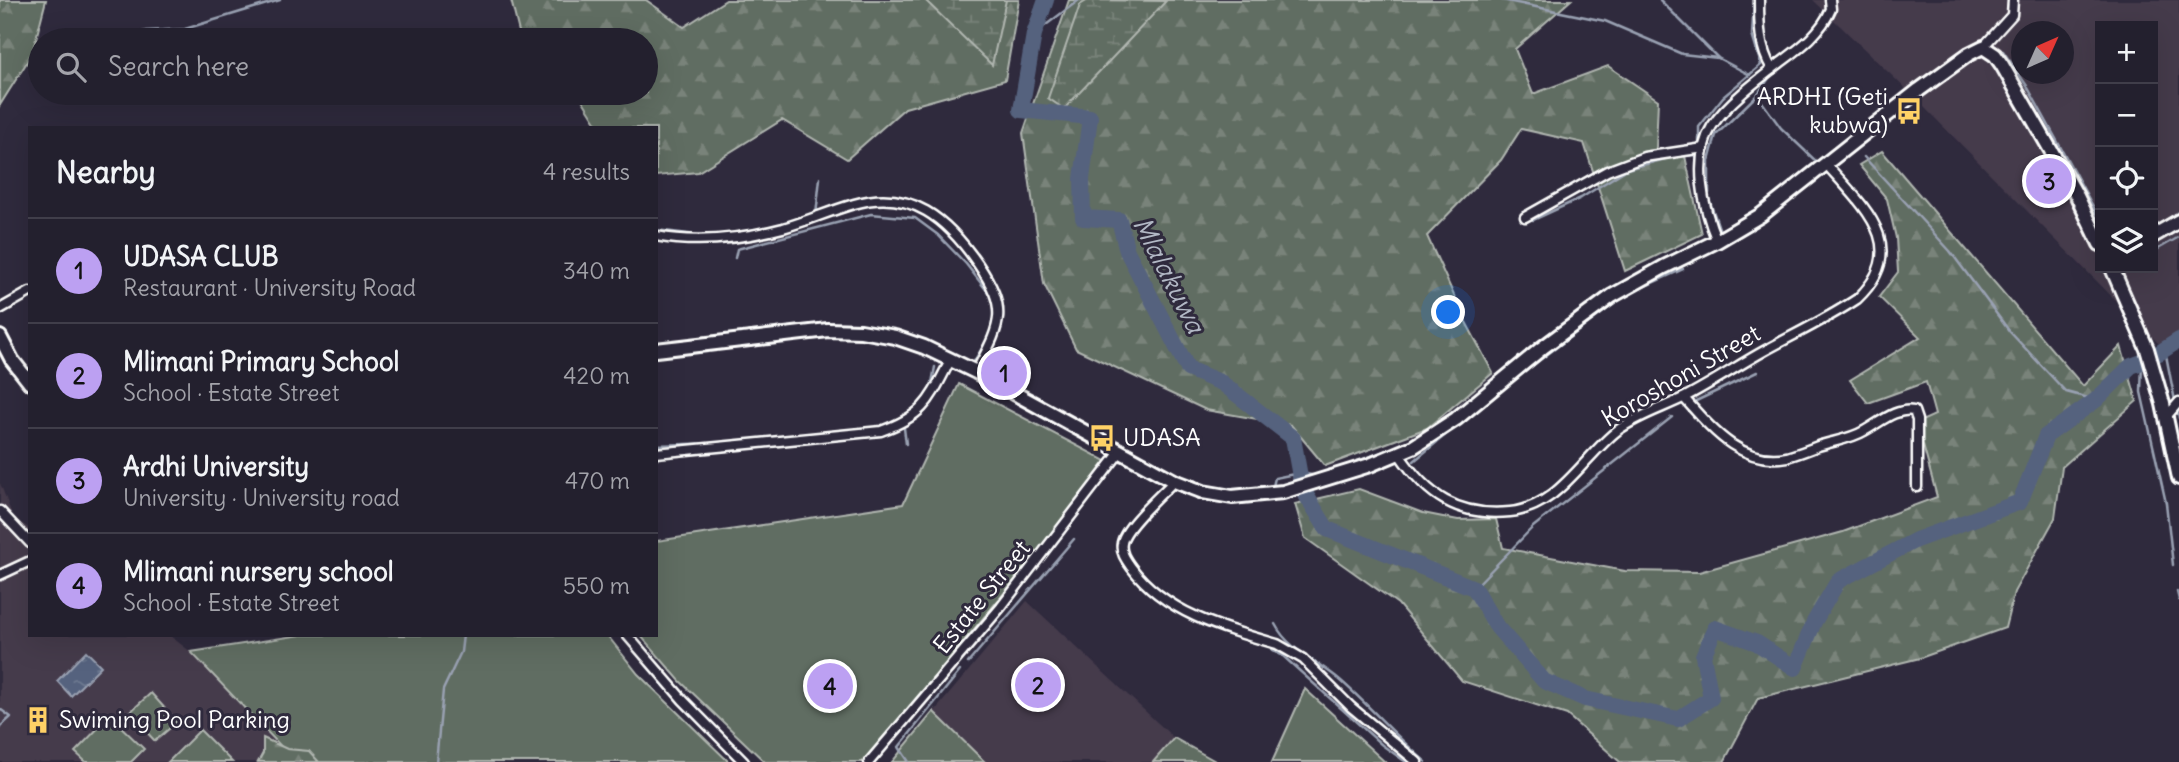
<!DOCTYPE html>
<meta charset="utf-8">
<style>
body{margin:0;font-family:Delius,sans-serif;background:#2b2836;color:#f1f3f6}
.controls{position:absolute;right:21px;top:21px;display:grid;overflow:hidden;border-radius:0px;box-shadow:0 7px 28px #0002}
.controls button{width:63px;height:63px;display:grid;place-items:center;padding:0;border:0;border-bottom:2px solid #403e4a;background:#23202e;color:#f1f3f6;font:35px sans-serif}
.compass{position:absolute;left:2011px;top:21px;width:63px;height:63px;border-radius:50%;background:#23202e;box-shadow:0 7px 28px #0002;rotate:45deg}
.you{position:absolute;left:1449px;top:313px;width:24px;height:24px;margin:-18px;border:5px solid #fff;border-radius:50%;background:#1a73e8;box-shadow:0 0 0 10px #1a73e833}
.badge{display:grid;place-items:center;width:46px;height:46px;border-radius:50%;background:#bca0f2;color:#111;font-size:23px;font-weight:700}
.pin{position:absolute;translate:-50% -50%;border:4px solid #fff;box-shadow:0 2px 7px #0006}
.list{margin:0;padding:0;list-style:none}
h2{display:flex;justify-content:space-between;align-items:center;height:91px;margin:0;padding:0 28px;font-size:30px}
h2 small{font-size:23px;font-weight:400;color:#a3a3aa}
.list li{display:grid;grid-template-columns:46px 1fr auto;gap:21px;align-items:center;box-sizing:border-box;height:105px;padding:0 28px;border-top:2px solid #403e4a}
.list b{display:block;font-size:26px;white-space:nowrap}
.list p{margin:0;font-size:23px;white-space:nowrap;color:#a3a3aa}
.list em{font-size:23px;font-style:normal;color:#a3a3aa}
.icon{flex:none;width:38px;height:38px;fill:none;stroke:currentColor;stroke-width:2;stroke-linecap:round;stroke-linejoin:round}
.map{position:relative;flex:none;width:2179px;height:762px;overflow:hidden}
.search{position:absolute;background:#23202e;box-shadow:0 7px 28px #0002;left:28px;top:28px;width:630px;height:77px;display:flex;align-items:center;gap:18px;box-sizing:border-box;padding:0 24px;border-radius:38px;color:#a3a3aa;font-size:26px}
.panel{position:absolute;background:#23202e;box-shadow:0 7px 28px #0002;left:28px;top:126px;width:630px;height:511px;border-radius:0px}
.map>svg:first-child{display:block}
</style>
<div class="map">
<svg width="2179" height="762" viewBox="0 0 2179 762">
<defs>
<pattern id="forest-firs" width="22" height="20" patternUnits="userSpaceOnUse" patternTransform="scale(1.75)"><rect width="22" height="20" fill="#616d62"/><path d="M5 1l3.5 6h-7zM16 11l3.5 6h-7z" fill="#79837a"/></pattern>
<pattern id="wetland-marsh" width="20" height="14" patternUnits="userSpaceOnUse" patternTransform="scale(1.75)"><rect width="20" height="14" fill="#616d62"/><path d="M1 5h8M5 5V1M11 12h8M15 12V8" fill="none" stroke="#79837a"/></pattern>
<pattern id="water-ripples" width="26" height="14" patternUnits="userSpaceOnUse" patternTransform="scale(1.75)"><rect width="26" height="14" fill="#55627e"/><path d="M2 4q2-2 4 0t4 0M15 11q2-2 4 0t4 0" fill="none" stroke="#6e7a91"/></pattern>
</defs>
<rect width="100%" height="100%" fill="#2f2a3d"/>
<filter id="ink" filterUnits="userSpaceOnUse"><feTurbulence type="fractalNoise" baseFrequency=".0143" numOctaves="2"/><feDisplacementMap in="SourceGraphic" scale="14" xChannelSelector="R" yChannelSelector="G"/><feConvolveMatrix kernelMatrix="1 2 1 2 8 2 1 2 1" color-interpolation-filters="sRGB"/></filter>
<g filter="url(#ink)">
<g fill="#443a4b" fill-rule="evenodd">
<path d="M1813 0H2179V339L2163 348 1911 94ZM2100 26H2153V268H2100ZM2022 32H2064V74H2022Z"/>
<path d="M0 483 13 517 30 529V635H169L191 652 296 762H0Z"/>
<path d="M1027 601 1174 738 1154 762H985L934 712Z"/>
</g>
<g fill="#616d62" stroke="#b0b6b0" stroke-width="2">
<path d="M959 384 1112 464 863 762H765L680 681 640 635H656V541L903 504Z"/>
<path d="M301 635H607L638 674 729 762H296L191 652Z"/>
<path d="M1305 689 1385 762H1272Z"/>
<path d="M151 693 177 722 155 741 129 713Z"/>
<path d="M934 711V712L985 762H892Z"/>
<path d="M110 716 144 749 131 762H86L75 752Z"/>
<path d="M200 730 232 762H168Z"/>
<path d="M1174 738 1217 762H1153Z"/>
</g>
<g fill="url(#forest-firs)" stroke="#b0b6b0" stroke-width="2">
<path d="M0 0H46L32 54 0 105Z"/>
<path d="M511 0H646L684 27 726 0H1019L1005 80 905 108 847 159 782 120 698 172 656 176V128H600L578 93H646V40H521Z"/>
<path d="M1069 0H1571L1515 49 1533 94 1608 66 1658 100 1656 148 1685 156 1702 234 1625 271 1584 143 1521 129 1501 160 1427 236 1466 322 1493 373 1427 428 1325 466 1291 425 1206 410 1076 349 1044 284 1023 133Z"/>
<path d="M1882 151 2083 386 2121 346 2137 401 2062 467 2055 518 2014 592 2005 628 1920 658 1758 698 1724 762H1620L1567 715 1462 681 1398 604 1305 538 1295 504 1359 489 1423 513 1458 520 1496 519 1503 548 1625 571 1699 572 1843 532 1937 497 1917 423 1935 415 1926 382 1868 403 1850 380 1920 337 1879 297 1898 272 1896 238 1887 199 1859 165Z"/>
<path d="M263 738 287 749 309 751 319 762H258L263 753Z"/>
</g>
<g fill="url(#wetland-marsh)" stroke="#b0b6b0" stroke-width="2">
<path d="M925 0H1006L992 65Z"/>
<path d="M1088 0 1166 1 1064 109 1048 98 1080 5Z"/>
</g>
<path fill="url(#water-ripples)" stroke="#99a1b2" stroke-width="2" d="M86 651 101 666 71 696 57 681Z"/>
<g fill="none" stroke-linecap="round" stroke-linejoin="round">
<g stroke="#99a1b2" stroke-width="2.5">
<path d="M1502 0 1605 21 1682 54 1718 58"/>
<path d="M1660 0 1718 58 1750 75"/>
<path d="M1034 34 1079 0"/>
<path d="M108 40 147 31 185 29 280 0"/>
<path d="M2003 51 2027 86 2100 219"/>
<path d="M1757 95 1781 128 1820 165"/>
<path d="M1699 143V127L1723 97 1761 65 1752 35 1754 0"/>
<path d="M1864 157 1950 251 2010 332 2066 392 2096 400"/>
<path d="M1709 193V161L1716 135 1757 95 1772 74"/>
<path d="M1710 202 1721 234"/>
<path d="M816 215 820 178"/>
<path d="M1533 220 1581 198 1627 169 1673 157 1696 155 1698 176"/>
<path d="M2153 228 2179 212"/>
<path d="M656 230 705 236"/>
<path d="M743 232 784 224"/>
<path d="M2153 252 2179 237"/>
<path d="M735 258 737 249 871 214 915 218 938 235 966 264 991 296"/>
<path d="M1632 292 1683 269"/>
<path d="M1545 338 1579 313"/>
<path d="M2165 350 2175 401"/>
<path d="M2142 362 2141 392 2166 503 2173 565"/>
<path d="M972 365 988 338"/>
<path d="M931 388 935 367"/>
<path d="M1500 390 1626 295"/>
<path d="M1696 401 1757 372"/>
<path d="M2178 412 2179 418"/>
<path d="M904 428 906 444"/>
<path d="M656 445 717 443"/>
<path d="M1414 461 1460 423"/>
<path d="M1334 470 1406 443"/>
<path d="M1270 488 1273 486 1275 478 1299 473 1318 476"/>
<path d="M1474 588 1533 527 1672 417"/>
<path d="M2177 592 2179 600"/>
<path d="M1275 624C1289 651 1318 661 1340 680 1370 706 1396 737 1426 762"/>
<path d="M1272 650 1283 656 1382 745 1406 762"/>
<path d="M968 663 1074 539"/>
<path d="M0 709 11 717 0 727"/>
<path d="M436 762 443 690 461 652 463 635"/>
<path d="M909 762 899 747 960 671"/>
</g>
<g stroke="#55627e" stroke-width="16">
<path d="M1046 0 1034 34 1021 110 1090 117 1082 179 1083 218 1119 220 1127 251 1188 369 1222 383 1293 438 1301 482"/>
<path d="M2159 353 2179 340"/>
<path d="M1306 495 1327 529 1474 588 1497 627 1544 681 1585 699 1678 719 1711 698 1703 656 1715 628 1757 643 1795 668 1814 622 1838 581 1916 540 2020 502 2046 436 2096 400 2131 366 2142 362"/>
</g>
<defs>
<g id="street">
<path d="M1759 0C1759 24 1759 48 1772 69"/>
<path d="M1983 47 2012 15 2013 0"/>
<path d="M1525 217 1607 171 1644 157 1704 148"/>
<path d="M656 236C699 244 741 239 783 228 807 221 830 211 854 204 911 187 948 220 978 264 1010 311 1000 325 976 372"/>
<path d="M1717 241C1703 208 1692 159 1712 126 1726 104 1759 79 1780 63 1800 48 1821 33 1831 9L1830 0"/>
<path d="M0 309 30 292"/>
<path d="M1684 398C1711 428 1741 466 1787 457 1797 454 1808 450 1818 446 1833 441 1851 439 1864 431 1879 423 1897 407 1914 411L1917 420V487"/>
<path d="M2166 417 2179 402"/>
<path d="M656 453 881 431C926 415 930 399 951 359"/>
<path d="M1399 454C1427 496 1458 517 1510 512 1559 507 1583 457 1618 430 1639 415 1663 408 1685 397 1712 383 1737 366 1764 351 1795 334 1827 319 1857 299 1912 247 1863 206 1826 164"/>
<path d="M1174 481C1162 494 1124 527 1122 543 1120 552 1126 560 1131 567 1165 613 1224 629 1277 644L1303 659 1351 707 1417 762"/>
<path d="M0 511 30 543"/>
<path d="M0 575 30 561"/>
<path d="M627 635 683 700 744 762"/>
<path d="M869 762 1001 607 1120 452"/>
</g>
<g id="secondary">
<path d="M2153 236 2179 221"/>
<path d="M2112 268 2147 349 2163 404 2179 478"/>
<path d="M0 337 12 360 30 383"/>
<path d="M656 350 828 330 861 331 895 337 924 347 976 372 1174 481 1203 492 1232 497 1283 492 1370 465 1413 447 1456 419 1542 348 1612 296 1664 267 1717 241 1761 215 1919 90 1969 54 1983 47 1995 55 2002 65 2077 196 2100 244"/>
</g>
</defs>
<use href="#street" stroke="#fff" stroke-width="13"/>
<use href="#secondary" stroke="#fff" stroke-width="18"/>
<use href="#street" stroke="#2f2a3d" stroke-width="8"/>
<use href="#secondary" stroke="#2f2a3d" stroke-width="12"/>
</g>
</g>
<defs>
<symbol id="bus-bare" viewBox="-9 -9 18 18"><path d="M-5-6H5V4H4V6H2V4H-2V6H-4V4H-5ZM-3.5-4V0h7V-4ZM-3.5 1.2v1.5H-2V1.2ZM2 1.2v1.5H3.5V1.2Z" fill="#ffd166" stroke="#2f2a3d" stroke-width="2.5" paint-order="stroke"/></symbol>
<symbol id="building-bare" viewBox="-9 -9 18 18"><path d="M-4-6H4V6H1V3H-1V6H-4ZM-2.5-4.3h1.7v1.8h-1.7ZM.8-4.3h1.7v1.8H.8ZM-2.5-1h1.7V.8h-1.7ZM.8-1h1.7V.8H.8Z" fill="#ffd166" stroke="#2f2a3d" stroke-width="2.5" paint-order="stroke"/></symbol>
</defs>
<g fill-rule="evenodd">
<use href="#bus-bare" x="1890" y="92" width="38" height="38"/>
<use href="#bus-bare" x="1083" y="419" width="38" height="38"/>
<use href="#building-bare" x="19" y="701" width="38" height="38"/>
</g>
<g text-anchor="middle" stroke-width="6" stroke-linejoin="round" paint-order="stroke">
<g font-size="24" fill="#fff" stroke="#2f2a3d" text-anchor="start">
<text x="1888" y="105" text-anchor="end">ARDHI (Geti<tspan x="1888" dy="28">kubwa)</tspan></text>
<text x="1123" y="446">UDASA</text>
<text x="59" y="728">Swiming Pool Parking</text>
</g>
<g font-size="24" fill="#fff" stroke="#2f2a3d">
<text transform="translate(1681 376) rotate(-30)" y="8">Koroshoni Street</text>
<text transform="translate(982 597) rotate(-51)" y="8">Estate Street</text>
</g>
<g font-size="26" font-style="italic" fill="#b2b8c5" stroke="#2f2a3d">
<text transform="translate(1169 275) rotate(63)" y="9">Mlalakuwa</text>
</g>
</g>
</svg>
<div class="controls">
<button>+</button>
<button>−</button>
<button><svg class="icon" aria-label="locate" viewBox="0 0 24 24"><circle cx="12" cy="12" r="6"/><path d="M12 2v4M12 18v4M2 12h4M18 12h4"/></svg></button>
<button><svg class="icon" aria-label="layers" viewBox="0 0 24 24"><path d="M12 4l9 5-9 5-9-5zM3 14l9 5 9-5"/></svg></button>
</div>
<svg class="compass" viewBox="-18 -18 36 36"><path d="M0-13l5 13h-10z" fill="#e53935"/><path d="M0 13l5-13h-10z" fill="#a3a3aa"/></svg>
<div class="you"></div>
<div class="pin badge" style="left:1004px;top:373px">1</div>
<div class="pin badge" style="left:1038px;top:685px">2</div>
<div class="pin badge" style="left:2049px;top:181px">3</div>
<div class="pin badge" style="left:830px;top:686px">4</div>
<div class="search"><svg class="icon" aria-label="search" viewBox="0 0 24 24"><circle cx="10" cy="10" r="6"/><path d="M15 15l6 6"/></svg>Search here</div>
<section class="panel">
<h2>Nearby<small>4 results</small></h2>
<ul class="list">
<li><span class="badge">1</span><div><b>UDASA CLUB</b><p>Restaurant · University Road</p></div><em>340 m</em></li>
<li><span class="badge">2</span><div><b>Mlimani Primary School</b><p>School · Estate Street</p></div><em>420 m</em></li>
<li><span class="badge">3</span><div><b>Ardhi University</b><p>University · University road</p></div><em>470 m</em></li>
<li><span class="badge">4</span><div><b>Mlimani nursery school</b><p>School · Estate Street</p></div><em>550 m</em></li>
</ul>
</section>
</div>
